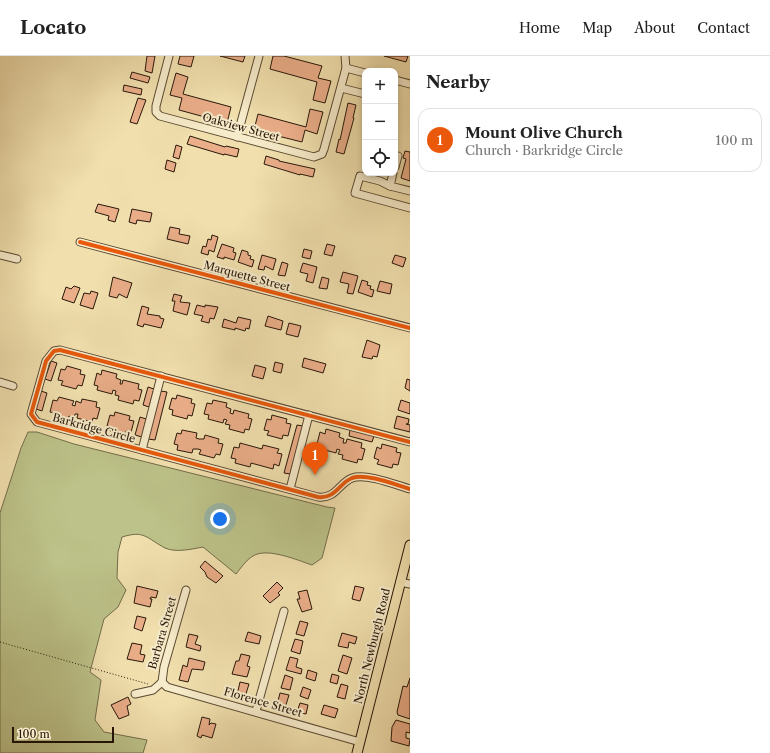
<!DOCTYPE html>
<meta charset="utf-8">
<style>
body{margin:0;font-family:"Libre Caslon Text",serif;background:#f2f2f2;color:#222}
.controls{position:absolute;right:12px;top:12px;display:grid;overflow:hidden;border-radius:8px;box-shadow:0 2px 6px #0003}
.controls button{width:36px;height:36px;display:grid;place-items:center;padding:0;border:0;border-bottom:1px solid #e0e0e0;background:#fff;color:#222;font:20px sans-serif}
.scale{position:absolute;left:12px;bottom:10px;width:102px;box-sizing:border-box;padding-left:4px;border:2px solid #281709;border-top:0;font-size:11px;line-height:14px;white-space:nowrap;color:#281709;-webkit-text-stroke:3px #f6ebca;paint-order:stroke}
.you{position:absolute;left:220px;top:463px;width:14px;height:14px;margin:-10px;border:3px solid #fff;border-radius:50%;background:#1a73e8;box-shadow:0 0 0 6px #1a73e833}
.badge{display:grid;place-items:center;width:26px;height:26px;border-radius:50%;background:#ea580c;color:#fff;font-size:13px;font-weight:700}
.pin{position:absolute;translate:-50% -33px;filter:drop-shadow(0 1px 2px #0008)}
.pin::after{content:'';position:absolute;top:21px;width:14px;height:12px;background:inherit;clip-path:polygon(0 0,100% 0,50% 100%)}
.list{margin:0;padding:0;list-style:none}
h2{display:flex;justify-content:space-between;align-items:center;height:52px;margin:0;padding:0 16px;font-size:17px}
h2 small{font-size:13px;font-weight:400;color:#767676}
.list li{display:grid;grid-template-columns:26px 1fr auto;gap:12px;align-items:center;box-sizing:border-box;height:64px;margin:0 8px 8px;padding:0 8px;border:1px solid #e0e0e0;border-radius:12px}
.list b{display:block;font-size:15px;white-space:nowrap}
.list p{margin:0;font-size:13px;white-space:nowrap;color:#767676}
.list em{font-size:13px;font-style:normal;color:#767676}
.icon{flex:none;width:22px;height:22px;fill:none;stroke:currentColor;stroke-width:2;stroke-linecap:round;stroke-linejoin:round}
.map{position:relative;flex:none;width:410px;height:697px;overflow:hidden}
header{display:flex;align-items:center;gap:24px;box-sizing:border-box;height:56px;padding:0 20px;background:#fff;border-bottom:1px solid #e0e0e0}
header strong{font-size:19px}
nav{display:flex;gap:22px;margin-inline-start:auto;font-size:14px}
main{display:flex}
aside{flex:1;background:#fff}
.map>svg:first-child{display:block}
</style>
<header>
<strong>Locato</strong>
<nav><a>Home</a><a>Map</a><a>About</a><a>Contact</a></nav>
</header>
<main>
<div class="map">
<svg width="410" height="697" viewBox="0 0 410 697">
<rect width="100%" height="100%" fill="#f1e0ae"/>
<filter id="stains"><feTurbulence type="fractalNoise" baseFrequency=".005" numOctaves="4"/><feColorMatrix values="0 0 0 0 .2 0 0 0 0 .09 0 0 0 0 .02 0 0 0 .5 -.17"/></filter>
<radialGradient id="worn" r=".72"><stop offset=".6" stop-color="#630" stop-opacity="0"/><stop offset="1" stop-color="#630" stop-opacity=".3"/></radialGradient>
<path fill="#bcc289" stroke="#726c49" d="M28 376H37L74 388 327 451 335 452 322 502 312 509C297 504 267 491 253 500 246 504 241 512 236 518L203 491C192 493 176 497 165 492 146 482 145 474 122 481L118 496 117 522 126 534 118 551 104 563 90 616 101 624 95 664 104 676 147 684 143 697H0V457L21 392Z"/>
<g fill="#eaae89" stroke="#281709">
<path d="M147 0H155L152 17 145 15Z"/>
<path d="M180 0H194L191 11 178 8Z"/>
<path d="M220 0H245L243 6Z"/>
<path d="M273 0H284L322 10 318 22 331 25 325 47 313 44 317 26 270 13Z"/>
<path d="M384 0H408L406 6Z"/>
<path d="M132 16 150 21 148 27 130 22Z"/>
<path d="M176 17 188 21 183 38 231 51 227 67 179 54 182 42 170 39Z"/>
<path d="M124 29 142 33 141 39 123 35Z"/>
<path d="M138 42 146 44 137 68 130 66Z"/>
<path d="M348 47 356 49 353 62H354L344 98 336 96 339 83 340 84Z"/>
<path d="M310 53 323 56 317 78 305 74 302 86 254 74 258 58 306 71Z"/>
<path d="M190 80 225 91 226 90 239 93 237 101 224 98V99L187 88Z"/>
<path d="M176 89 182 91 179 103 173 101Z"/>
<path d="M405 95 410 96V125L401 122 406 103 403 102Z"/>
<path d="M266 100 279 104V105L315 113 313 121 300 118V119L264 108Z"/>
<path d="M167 104 176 107 174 116 165 113Z"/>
<path d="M98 148 119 153 115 166 108 164 109 160 95 156Z"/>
<path d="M132 153 152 157 150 166 137 164 136 168 129 166Z"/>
<path d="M170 171 180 173 179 178 190 180 188 188 167 183Z"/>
<path d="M212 179 218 181 214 196 209 194 208 199 201 197 203 190 206 191 208 183 211 184Z"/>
<path d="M222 188 234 192 233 196 236 197 234 204 224 201V203L217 201Z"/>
<path d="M327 188 335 190 332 200 324 198Z"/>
<path d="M304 193 312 195 310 203 302 201Z"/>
<path d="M242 194 248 196V199L251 200 250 203 254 204 252 211 238 206Z"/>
<path d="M262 199 276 203 273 214 265 210 264 214 258 213Z"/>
<path d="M395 199 406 202 403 211 392 207Z"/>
<path d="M282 206 288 208 285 220 278 219Z"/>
<path d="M303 207 317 211 313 227 306 225 308 218 300 216Z"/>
<path d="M343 216 358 220 353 238 347 237 349 228 340 226Z"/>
<path d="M113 221 132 227 127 242 119 238 117 242 109 240Z"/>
<path d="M322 221 329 223 327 233 319 232Z"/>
<path d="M362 224 368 226 367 229 371 230 370 233 374 234 372 241 358 236Z"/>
<path d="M380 225 392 228 390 238 377 235Z"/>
<path d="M74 230 80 232 74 247 62 243 66 231 71 233Z"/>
<path d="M91 235 98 237 93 253 80 249 84 237 90 238Z"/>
<path d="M174 238 182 240 180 246 190 247 187 259 173 255 175 245H172Z"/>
<path d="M197 249 205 251V249L218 251 214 263 210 262 209 267 201 265 203 260 194 258Z"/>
<path d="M142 250 149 252 147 258 160 260V262L164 263 161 272 144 268 143 271 137 269Z"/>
<path d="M268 260 283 265 281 274 265 270Z"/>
<path d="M238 261 251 264 249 273 246 272 245 275 235 272V274L222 271 224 263 236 267Z"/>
<path d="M289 267 301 270 298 281 286 278Z"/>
<path d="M367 284 380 289 377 301 373 300 372 303 362 301Z"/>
<path d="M304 302 326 308 323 317 302 311Z"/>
<path d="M51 305 57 307 51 325 45 323Z"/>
<path d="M275 306 283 308 281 317 273 315Z"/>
<path d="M255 309 266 312 263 323 252 320Z"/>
<path d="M67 310 81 314 80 318 85 319 82 330 78 329 76 333 61 329 63 325 58 324 61 313 65 314Z"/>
<path d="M102 314 117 318 116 322 121 324 120 328H122L123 324 139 328 138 333 142 334 139 345 134 344 133 348 118 344 119 340 115 339 116 335 113 334 112 338 97 334 98 330 94 329 97 317 101 319Z"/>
<path d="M407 323 410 324V335L405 332Z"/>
<path d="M148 331 154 333 149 351 143 349Z"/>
<path d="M41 335 47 337 42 355 36 353Z"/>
<path d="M161 335 167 336 155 384 148 383Z"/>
<path d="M177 339 192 343 191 347 195 348 192 360 188 359 187 363 172 359 173 354 169 353 172 342 176 343Z"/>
<path d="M59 341 74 345 72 349 75 350 76 345 81 347 82 343 97 346 96 351 100 352 97 363 93 362 92 366 77 362 78 358H75L74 362 69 360 68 364 54 361 55 357 50 356 53 344 57 345Z"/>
<path d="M213 344 227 347 226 351 231 353 230 357 233 358 234 354 249 358 248 362 252 363 249 374 245 373 244 377 229 373 230 369 225 368 227 364 224 363 223 367 208 363 209 359 204 358 207 347 212 348Z"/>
<path d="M401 344 410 347V358L398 354Z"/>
<path d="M115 356 130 360 129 364 134 365 131 376 126 375 125 379 110 375 112 371 107 370 110 359 114 360Z"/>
<path d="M272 359 287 363 286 367 291 368 288 380 283 379 282 383 267 379 269 375 264 374 267 363 271 364Z"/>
<path d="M397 360 409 363 408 368H406L410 369V376L394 372Z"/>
<path d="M140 361 146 363 142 381 135 379Z"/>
<path d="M297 369 303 370 290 418 284 417Z"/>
<path d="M326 373 340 377 339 381 344 383 343 387H346L347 383 362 387 361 392 365 393 362 404 358 403 357 407 342 403 343 399 338 398 340 394 337 393 336 397 321 393 322 389 317 388 320 376 325 378Z"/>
<path d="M182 374 197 377 196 382 199 383H204L205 379 219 383 218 387 223 388 220 399 216 398 214 402 199 398 201 394 198 393H193L192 397 177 394 178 389 174 388 177 377 181 378Z"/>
<path d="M350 374 374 380 372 386 349 380Z"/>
<path d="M240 387 262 393 263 389 279 393 277 397 282 398 279 410 274 408 273 413 251 407 250 411 235 407 236 403 231 402 234 391 239 392Z"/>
<path d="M382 388 397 392 396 396 401 397 398 409 393 408 392 412 377 408 379 404 374 402 377 391 381 393Z"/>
<path d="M205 505 223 520 216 527 207 521 205 516 200 511Z"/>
<path d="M277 526 283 532 278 537 280 539 270 547 263 540Z"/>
<path d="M137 530 158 535 156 542 151 541 150 543H152L150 551 134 547Z"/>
<path d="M355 530 364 532 360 545 352 543Z"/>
<path d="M307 534 312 553 302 556 297 543H300L298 536Z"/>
<path d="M137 560 146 562 142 575 134 572Z"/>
<path d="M300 565 308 567 304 580 296 578Z"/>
<path d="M248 576 261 580 259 588 245 585Z"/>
<path d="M342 577 357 581 355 588 349 586 348 592 338 590Z"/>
<path d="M189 578 198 580 195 588 201 590 200 595 186 591Z"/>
<path d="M295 583 303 585 300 598 291 595Z"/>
<path d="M132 587 142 589 140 598 145 599 143 606 127 603Z"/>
<path d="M241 598 250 600 247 610 250 611 247 621 232 618 236 605H239Z"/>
<path d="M343 599 352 602 347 618 338 615Z"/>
<path d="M290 601 298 603 296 611 302 613 301 618 286 614Z"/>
<path d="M189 602 205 606 203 614 192 613 188 626 179 624 183 609 187 611Z"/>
<path d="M308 614 317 617 315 625 306 622Z"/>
<path d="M332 618 339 620 337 628 330 626Z"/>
<path d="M285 619 293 622 290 634 281 632Z"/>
<path d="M410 622V663L398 659 397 656 403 630 407 631Z"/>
<path d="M240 626 249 628 245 641 237 639Z"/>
<path d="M341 628 348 630 345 643 337 641Z"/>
<path d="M303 631 311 634 308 643 300 640Z"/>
<path d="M280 637 289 639 285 652 277 649Z"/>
<path d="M128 641 131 648 127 650 129 659 119 663 111 649Z"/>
<path d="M300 647 308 649 306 658 297 656Z"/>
<path d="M324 649 338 653 335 662 321 658Z"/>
<path d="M202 661 210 663 209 669 211 667 216 668 212 682 202 679 201 682 197 680Z"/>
<path d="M396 664 410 668V677L406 676V682L410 683 409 690 391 685 392 671Z"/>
</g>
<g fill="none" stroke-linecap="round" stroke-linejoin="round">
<defs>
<g id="minor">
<path d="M169 0 156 50V56L160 60 314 101 322 98 324 93 346 12 345 0"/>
<path d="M346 12 365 17"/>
<path d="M395 24 410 28"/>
<path d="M341 32 365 38"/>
<path d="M237 81 259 0"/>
<path d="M395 111 398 100"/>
<path d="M393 117 390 130 410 135"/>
<path d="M390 130 380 125 360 120 355 137 410 152"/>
<path d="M80 186 410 272"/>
<path d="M0 199 17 203"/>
<path d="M0 326 13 330"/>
<path d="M410 386 60 294 54 295 46 305 31 358 37 366 318 441C336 443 339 427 352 422 367 417 396 429 410 433"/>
<path d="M142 394 161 320"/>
<path d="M290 433 309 359"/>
<path d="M400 526 410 528"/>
<path d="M162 626 167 631 360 686"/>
<path d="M162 626 164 611 186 534"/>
<path d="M135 638 153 634 162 626"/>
<path d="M256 655 284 555"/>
</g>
<path id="major" d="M357 697 410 489"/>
</defs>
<use href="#minor" stroke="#5a4932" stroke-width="9"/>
<use href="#major" stroke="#281709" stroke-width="11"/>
<path stroke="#281709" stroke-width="1" stroke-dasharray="1 2" stroke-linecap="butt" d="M0 586 148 628"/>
<use href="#minor" stroke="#f6ebca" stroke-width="7"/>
<use href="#major" stroke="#f1e0ae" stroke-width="9"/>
<defs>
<g id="cycleway">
<path d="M80 186 410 272"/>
<path d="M410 386 60 294 54 295 46 305 31 358 37 366 318 441C336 443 339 427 352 422 367 417 396 429 410 433"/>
</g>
</defs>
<use href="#cycleway" stroke="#f6ebca" stroke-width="6"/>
<use href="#cycleway" stroke="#e8590c" stroke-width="4"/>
</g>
<g text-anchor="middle" stroke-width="4" stroke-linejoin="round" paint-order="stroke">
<g font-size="11" fill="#281709" stroke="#f6ebca">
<text transform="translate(241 71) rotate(15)" y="4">Oakview Street</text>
<text transform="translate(247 220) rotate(15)" y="4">Marquette Street</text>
<text transform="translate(94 372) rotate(15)" y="4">Barkridge Circle</text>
<text transform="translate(162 577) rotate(-74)" y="4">Barbara Street</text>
<text transform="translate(372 590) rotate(-76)" y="4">North Newburgh Road</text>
<text transform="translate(263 646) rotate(16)" y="4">Florence Street</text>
</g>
</g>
<rect width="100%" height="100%" filter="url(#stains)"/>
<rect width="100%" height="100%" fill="url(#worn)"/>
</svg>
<div class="controls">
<button>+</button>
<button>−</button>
<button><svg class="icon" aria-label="locate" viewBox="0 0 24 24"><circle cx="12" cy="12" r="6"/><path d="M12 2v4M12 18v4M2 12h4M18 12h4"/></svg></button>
</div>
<div class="scale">100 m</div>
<div class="you"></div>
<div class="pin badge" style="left:315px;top:419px">1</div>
</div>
<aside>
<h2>Nearby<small></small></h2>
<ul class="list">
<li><span class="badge">1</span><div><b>Mount Olive Church</b><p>Church · Barkridge Circle</p></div><em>100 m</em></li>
</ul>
</aside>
</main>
